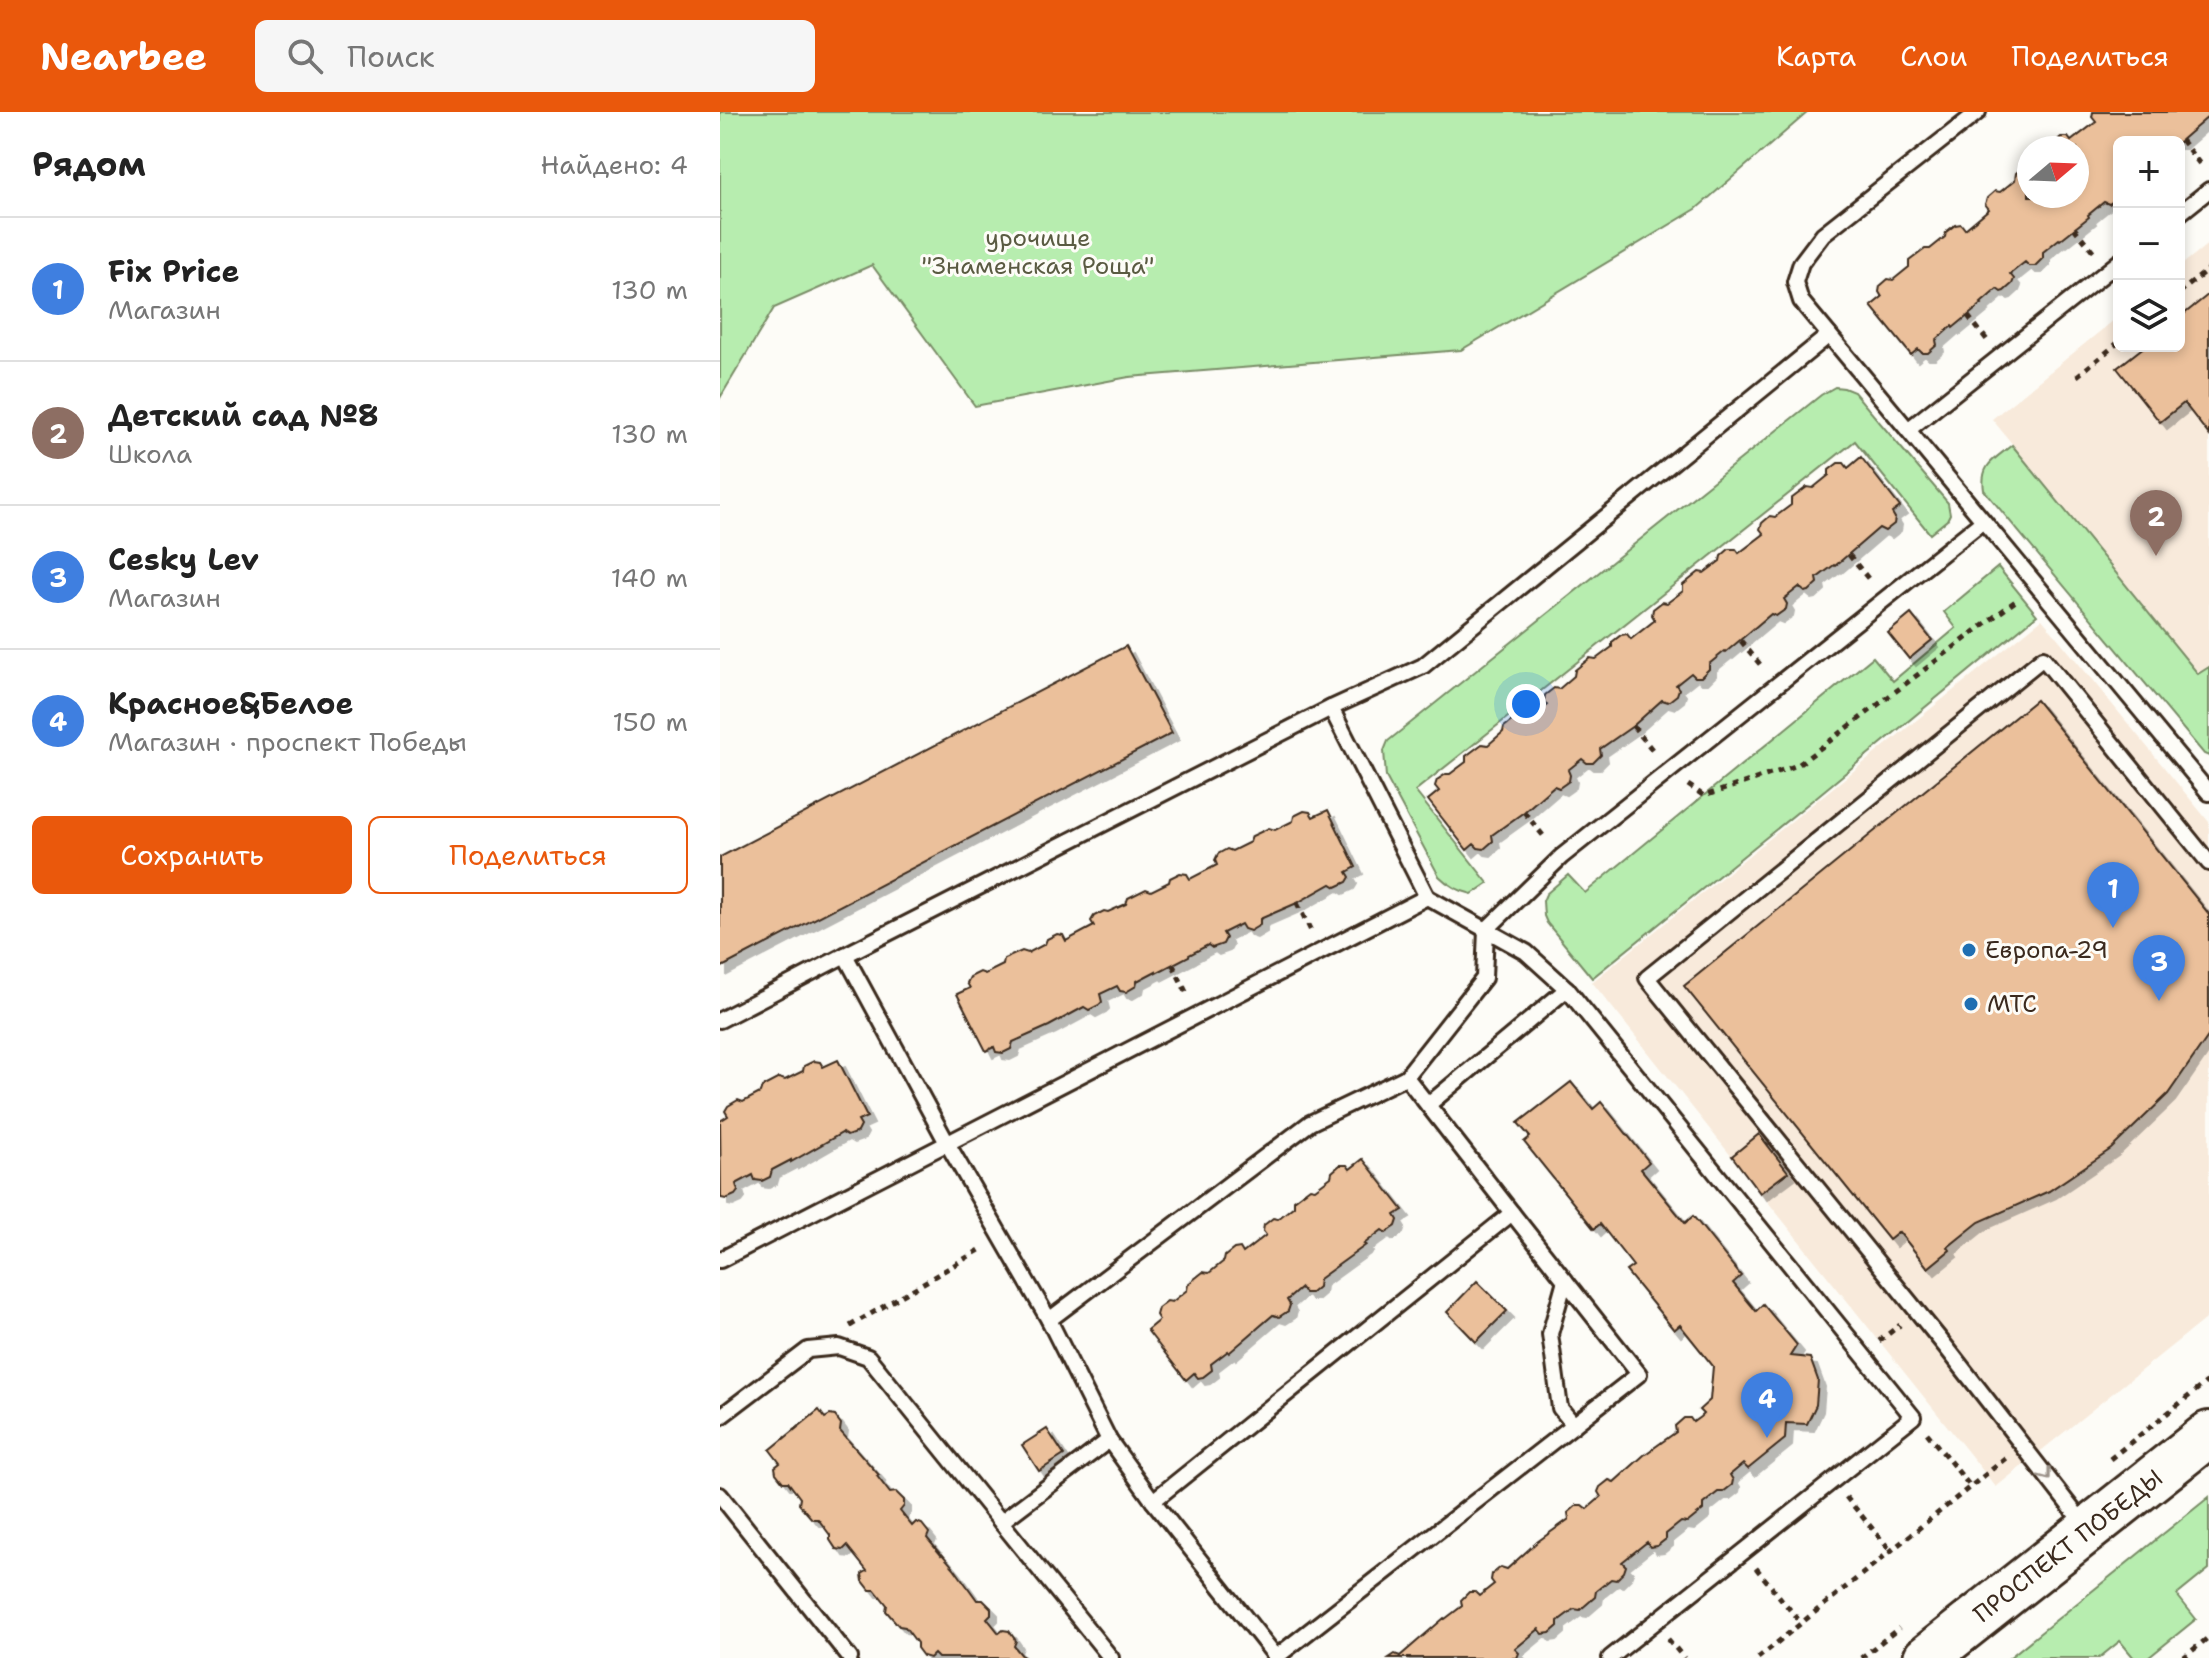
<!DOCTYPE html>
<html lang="ru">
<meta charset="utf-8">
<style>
body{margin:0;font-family:"Shantell Sans",sans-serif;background:#f6f6f6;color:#222}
.controls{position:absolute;right:24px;top:24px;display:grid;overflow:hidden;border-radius:12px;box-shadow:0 4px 12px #0003}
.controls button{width:72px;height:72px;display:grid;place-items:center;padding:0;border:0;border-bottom:2px solid #e0e0e0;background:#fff;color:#222;font:40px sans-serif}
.compass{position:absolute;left:1297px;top:24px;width:72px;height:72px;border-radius:50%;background:#fff;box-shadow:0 4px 12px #0003;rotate:71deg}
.you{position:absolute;left:806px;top:592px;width:28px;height:28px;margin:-20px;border:6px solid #fff;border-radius:50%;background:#1a73e8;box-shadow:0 0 0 12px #1a73e833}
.badge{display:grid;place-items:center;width:52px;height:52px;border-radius:50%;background:#ea580c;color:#fff;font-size:26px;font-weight:700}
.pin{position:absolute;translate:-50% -66px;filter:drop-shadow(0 2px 4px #0008)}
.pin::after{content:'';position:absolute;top:42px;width:28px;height:24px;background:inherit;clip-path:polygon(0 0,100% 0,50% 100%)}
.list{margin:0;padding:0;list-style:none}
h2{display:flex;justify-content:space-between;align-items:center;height:104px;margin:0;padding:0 32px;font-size:34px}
h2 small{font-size:26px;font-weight:400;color:#767676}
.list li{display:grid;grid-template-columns:52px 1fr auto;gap:24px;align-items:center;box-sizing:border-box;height:144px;padding:0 32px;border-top:2px solid #e0e0e0}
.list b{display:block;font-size:30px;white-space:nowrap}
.list p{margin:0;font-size:26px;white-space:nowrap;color:#767676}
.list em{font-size:26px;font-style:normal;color:#767676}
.actions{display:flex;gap:16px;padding:24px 32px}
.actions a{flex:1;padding:18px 0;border:2px solid #ea580c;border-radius:12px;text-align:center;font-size:28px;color:#ea580c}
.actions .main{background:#ea580c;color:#fff}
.icon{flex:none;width:44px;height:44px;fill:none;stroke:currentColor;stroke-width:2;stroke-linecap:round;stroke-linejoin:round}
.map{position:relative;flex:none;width:1489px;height:1546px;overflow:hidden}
header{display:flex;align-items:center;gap:48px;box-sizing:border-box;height:112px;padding:0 40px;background:#ea580c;color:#fff}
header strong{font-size:38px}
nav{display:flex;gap:44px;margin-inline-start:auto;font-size:28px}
.search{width:560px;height:72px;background:#f6f6f6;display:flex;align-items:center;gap:20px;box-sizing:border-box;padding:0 28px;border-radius:12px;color:#767676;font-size:30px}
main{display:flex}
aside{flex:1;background:#fff}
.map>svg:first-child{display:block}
</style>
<header>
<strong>Nearbee</strong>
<div class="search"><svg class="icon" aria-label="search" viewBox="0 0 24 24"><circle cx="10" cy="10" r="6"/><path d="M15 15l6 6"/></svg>Поиск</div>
<nav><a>Карта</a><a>Слои</a><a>Поделиться</a></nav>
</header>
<main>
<aside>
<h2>Рядом<small>Найдено: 4</small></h2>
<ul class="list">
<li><span class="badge" style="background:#3f7fe0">1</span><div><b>Fix Price</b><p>Магазин</p></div><em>130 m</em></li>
<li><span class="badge" style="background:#8d6e63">2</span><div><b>Детский сад №8</b><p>Школа</p></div><em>130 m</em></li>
<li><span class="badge" style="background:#3f7fe0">3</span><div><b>Cesky Lev</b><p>Магазин</p></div><em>140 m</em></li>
<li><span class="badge" style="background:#3f7fe0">4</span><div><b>Красное&amp;Белое</b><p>Магазин · проспект Победы</p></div><em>150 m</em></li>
</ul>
<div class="actions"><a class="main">Сохранить</a><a>Поделиться</a></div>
</aside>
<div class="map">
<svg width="1489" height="1546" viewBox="0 0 1489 1546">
<defs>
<filter id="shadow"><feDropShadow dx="7" dy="7" stdDeviation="0" flood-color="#0004"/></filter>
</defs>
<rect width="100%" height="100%" fill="#fdfcf7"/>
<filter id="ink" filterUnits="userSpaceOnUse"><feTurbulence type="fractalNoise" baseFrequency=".0125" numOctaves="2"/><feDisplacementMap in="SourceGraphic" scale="16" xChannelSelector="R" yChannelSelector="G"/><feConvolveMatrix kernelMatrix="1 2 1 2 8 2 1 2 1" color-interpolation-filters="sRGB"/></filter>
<g filter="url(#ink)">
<g fill="#f8eadb">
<path d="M1489 131V555L1479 563 1272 307 1399 204V234H1459V155Z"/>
<path d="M1322 507 1489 710V1204L1276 1375 872 870Z"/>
</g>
<g fill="#b7edaf" stroke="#798c66" stroke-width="2">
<path d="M0 0H1088L976 97 741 238 409 265 255 294 152 153 54 196 0 286Z"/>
<path d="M1115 275 1124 276 1134 280 1228 391 1230 402 1227 408 1210 422 1135 329 695 679 768 771 752 782C738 779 729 774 719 764L666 665 664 639 668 629 1101 283Z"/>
<path d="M1292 333 1478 562 1489 555V644L1484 642 1264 378C1260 352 1274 348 1292 333Z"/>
<path d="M1278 455 1317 503 1095 686 872 866 827 811 824 804 823 789 826 782 848 763 865 781 1153 545 1173 569 1236 516 1224 500Z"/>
<path d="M1489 1385V1457L1457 1483 1476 1507 1428 1546H1414L1400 1529 1379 1546H1289Z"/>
</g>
<g fill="#ebc09b" stroke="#3b2a1e" stroke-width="2" filter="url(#shadow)">
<path d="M1373 0H1489V4L1459 30H1399V72L1397 74 1399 77V85L1389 92 1384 90 1368 103 1369 105 1340 128 1339 127 1323 140V146L1315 154H1309L1305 150 1290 162 1294 167 1292 172 1284 179 1281 180 1277 177 1261 191 1262 192 1233 216 1232 214 1216 228 1217 233 1208 241H1202L1198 237 1191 243 1151 194 1162 185 1159 180 1160 174 1168 167 1173 168 1189 155V149L1205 137H1210L1225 125 1226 120 1235 113 1241 112 1245 117 1269 97 1265 92 1267 86 1275 79 1280 80 1295 68 1296 61 1309 51V84H1357V36H1332L1333 32 1341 25H1348L1351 29 1376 10 1372 5Z"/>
<path d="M1489 182V323L1464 291 1440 310 1397 256 1425 234H1459V206Z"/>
<path d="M1141 345 1180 395 1172 401 1175 406 1174 412 1165 419 1159 416 1115 454 1114 453 1097 466 1098 471 1089 479 1085 480 1079 475 1064 487 1067 492 1066 497 1056 504 1051 502 1006 540 1005 539 989 552V557L981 565H975L971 561 956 573 959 577 957 583 948 590 942 588 913 614 880 637 881 643 873 651H867L862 647 848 658 850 663 849 669 839 676 834 674 804 700 772 723 773 729 764 737 758 736 754 732 747 738 708 688 719 679 715 674 717 668 726 662H730L746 650V644L762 632 768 633 783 620 784 615 793 608H799L803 613 827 593 824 589 825 583 834 576 839 577 854 564 855 558 870 546 876 547 892 535V530L901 523 907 522 911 527 935 508 932 503 933 497 942 490 947 491 963 479V473L979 460 984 461 1000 449 1001 444 1009 437H1016L1019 441 1044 422 1040 417 1042 411 1050 404 1055 405 1071 393V387L1087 375 1093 376 1109 363V358L1118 351H1124L1128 356Z"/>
<path d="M1191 502 1212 528 1189 547 1168 521Z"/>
<path d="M406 534 452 621 0 856V745Z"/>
<path d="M1316 588 1489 802V923L1448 982 1391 1037 1329 1079 1259 1110 1228 1135 1230 1138 1208 1156 1179 1120 1169 1128 964 874Z"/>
<path d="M608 698 636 755 627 760 630 765 627 770 616 775 611 772 577 791 540 807V813L530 819 524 817 521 812 503 821 506 826 503 832 492 836 488 833 469 843V844L436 861V859L417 869 416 874 406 880 400 879 397 874 380 882 382 890 379 893 369 898 364 895 329 914 293 930 291 937 283 941 276 940 274 935 266 939 237 882 250 876 247 871 250 865 260 860 265 862 283 853 284 847 302 839 308 841 325 832 327 827 337 822 343 823 346 829 374 814 371 809 374 804 384 799 388 800 406 792 408 786 426 777 431 779 449 770 450 766 460 761 467 762 470 767 497 753 495 748 498 742 507 737 512 739 530 730 532 724 549 716 555 718 573 709 574 704 584 699 590 700 593 705Z"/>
<path d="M118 948 147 1005 138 1009 141 1014 138 1020 127 1024 122 1021 71 1050V1048L52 1058 50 1065 42 1069 35 1068 33 1063 16 1072 18 1079 15 1083 6 1087 1 1086 0 1009 8 1004 5 999 8 994 18 988 23 990 40 981 42 975 59 966 65 968 83 959 84 954 94 949 100 950 103 955Z"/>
<path d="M851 970 873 997 881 990 929 1050 921 1057 965 1111 973 1104 1021 1164 1013 1171 1036 1199 1043 1192 1077 1233 1070 1244 1090 1246 1098 1268 1096 1293 1087 1312 1066 1311 1065 1327 1028 1357 1023 1352 1010 1363 1013 1368 1012 1373 1003 1380H998L983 1392V1398L967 1411 961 1410 946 1422V1427L937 1434 930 1435 927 1430 902 1450 906 1454 904 1460 896 1468 891 1467 876 1479 875 1485 860 1498 854 1497 838 1509V1514L830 1521 823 1522 819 1517 795 1537 799 1541 797 1546H669L675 1542 680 1544 724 1506 725 1507 742 1494 741 1488 749 1480H755L759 1484 774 1472 771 1468 772 1462 781 1455 787 1457 817 1430 849 1407 848 1401 857 1393H862L867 1397 881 1385 878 1380 880 1375 889 1368 894 1370 924 1343 956 1320 955 1314 964 1306H970L973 1310 980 1305 983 1302 979 1298 990 1288 993 1254 960 1213 954 1218 906 1159 913 1154 880 1112 874 1117 804 1030 810 1025 798 1011Z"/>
<path d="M1039 1022 1068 1060 1040 1081 1012 1044Z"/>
<path d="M643 1047 683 1098 675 1103 678 1108 676 1114 666 1121 662 1118 644 1132 646 1133 599 1167 598 1175 591 1181H585L581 1176 567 1188 570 1193 568 1199 559 1205 553 1203 509 1241 508 1239 491 1252 492 1258 483 1265 478 1266 474 1261 466 1268 427 1218 439 1208 436 1203 438 1196 447 1189 452 1190 467 1178 468 1172 483 1160 489 1161 504 1149 505 1144 514 1137 520 1136 523 1141 546 1123 543 1119 544 1113 553 1106 558 1107 574 1094V1088L590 1076 595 1077 611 1065 612 1060 620 1053H627L630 1057Z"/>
<path d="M757 1169 787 1199 756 1230 727 1200Z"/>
<path d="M99 1298 105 1306 110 1303 115 1304 121 1312 120 1319 159 1363 157 1364 170 1381 176 1380 184 1388V1394L180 1399 192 1414 196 1410 202 1412 209 1421 207 1426 221 1443 222 1442 234 1456 257 1488H263L271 1496V1502L267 1506 279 1521 283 1518 289 1519 296 1529 294 1534 304 1546H218L214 1542 210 1546 203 1544 197 1536V1531L185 1515 179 1514 166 1499 167 1493 155 1478H150L143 1469 142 1462 147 1459 127 1434 123 1438 116 1437 110 1428V1423L98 1407H92L79 1392 80 1386 68 1370H63L56 1361 55 1355 60 1351 50 1338Z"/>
<path d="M327 1317 344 1343 319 1359 302 1333Z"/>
</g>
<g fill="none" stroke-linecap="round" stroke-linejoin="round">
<defs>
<g id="lane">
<path d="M1258 0 1103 122 1081 151 1075 170 1081 189 1489 681"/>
<path d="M1459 102 1489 78"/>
<path d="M1188 318 1399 150"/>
<path d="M611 596 703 554 1109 223"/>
<path d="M707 785 806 840 847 877 1193 1305 890 1546"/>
<path d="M0 908 125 843 227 1031 329 1208 389 1328 433 1389 557 1546"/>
<path d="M686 965 764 866 766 818 841 745 1263 409"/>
<path d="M708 993 847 877"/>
<path d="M0 1148 707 785 611 596 125 843"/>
<path d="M845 1168 830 1222 840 1296 854 1313"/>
<path d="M329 1208 590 1011 686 965 792 1101 433 1389"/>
<path d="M0 1305 88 1238 119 1235 148 1245 281 1410 389 1328"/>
<path d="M0 1383 130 1546"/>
<path d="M281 1410 391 1546"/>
<path d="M1366 1415 1226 1235 927 866 1323 546 1489 751"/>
<path d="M555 1546 919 1262 792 1101"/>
</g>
<path id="primary" d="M1206 1546 1489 1322"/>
</defs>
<use href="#lane" stroke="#3b2a1e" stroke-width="20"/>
<use href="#primary" stroke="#3b2a1e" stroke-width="50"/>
<g stroke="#3b2a1e" stroke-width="5" stroke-dasharray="6 6" stroke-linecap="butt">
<path d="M1461 28 1483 56"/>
<path d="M1354 116 1374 140"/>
<path d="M1459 181 1489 157"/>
<path d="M1248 204 1267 228"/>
<path d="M1357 264 1399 230"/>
<path d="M1129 443 1151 470"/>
<path d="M1021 529 1043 556"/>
<path d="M913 614 935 641"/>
<path d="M968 673 984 684 1078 653 1298 487"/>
<path d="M804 700 826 727"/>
<path d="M577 791 591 819"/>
<path d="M453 853 468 884"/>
<path d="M130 1214 263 1136"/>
<path d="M1159 1229 1180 1213"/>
<path d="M1207 1321 1250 1374"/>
<path d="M1390 1347 1489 1268"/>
<path d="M1126 1385 1171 1439"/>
<path d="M1036 1456 1081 1511"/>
<path d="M948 1527 964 1546"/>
<path d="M1038 1546 1286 1346"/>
<path d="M1141 1546 1179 1516"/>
<path d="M1463 1546 1489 1525"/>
</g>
<use href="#lane" stroke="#fdfcf7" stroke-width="14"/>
<use href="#primary" stroke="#fdfcf7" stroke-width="44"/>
</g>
<defs><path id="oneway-chevron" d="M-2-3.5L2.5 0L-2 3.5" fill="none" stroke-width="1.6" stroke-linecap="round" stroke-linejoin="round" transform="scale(2)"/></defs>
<use stroke="#9c938a" href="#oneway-chevron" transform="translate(1326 1363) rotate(52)"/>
</g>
<g fill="#1f6fb2" stroke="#fdfcf7" stroke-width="3">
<circle cx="1249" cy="838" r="8"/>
<circle cx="1251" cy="892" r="8"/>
</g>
<g text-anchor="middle" stroke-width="6" stroke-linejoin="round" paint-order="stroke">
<g font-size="24" fill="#5a5b42" stroke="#fdfcf7">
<text x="318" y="134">урочище<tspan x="318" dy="28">"Знаменская Роща"</tspan></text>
</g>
<g font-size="24" fill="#3b2a1e" stroke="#fdfcf7" text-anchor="start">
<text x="1265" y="846">Европа-29</text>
<text x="1267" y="900">МТС</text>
</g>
<g font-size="24" fill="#3b2a1e" stroke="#fdfcf7">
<text transform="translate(1348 1434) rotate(-38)" y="8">ПРОСПЕКТ ПОБЕДЫ</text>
</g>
</g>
</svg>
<div class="controls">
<button>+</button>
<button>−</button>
<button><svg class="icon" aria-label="layers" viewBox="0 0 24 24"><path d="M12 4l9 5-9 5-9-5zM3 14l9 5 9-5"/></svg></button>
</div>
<svg class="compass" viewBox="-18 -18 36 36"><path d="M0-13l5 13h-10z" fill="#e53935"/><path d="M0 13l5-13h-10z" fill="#767676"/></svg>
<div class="you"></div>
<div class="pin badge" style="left:1393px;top:816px;background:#3f7fe0">1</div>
<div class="pin badge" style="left:1436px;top:444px;background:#8d6e63">2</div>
<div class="pin badge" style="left:1439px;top:889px;background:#3f7fe0">3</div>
<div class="pin badge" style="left:1047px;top:1326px;background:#3f7fe0">4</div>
</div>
</main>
